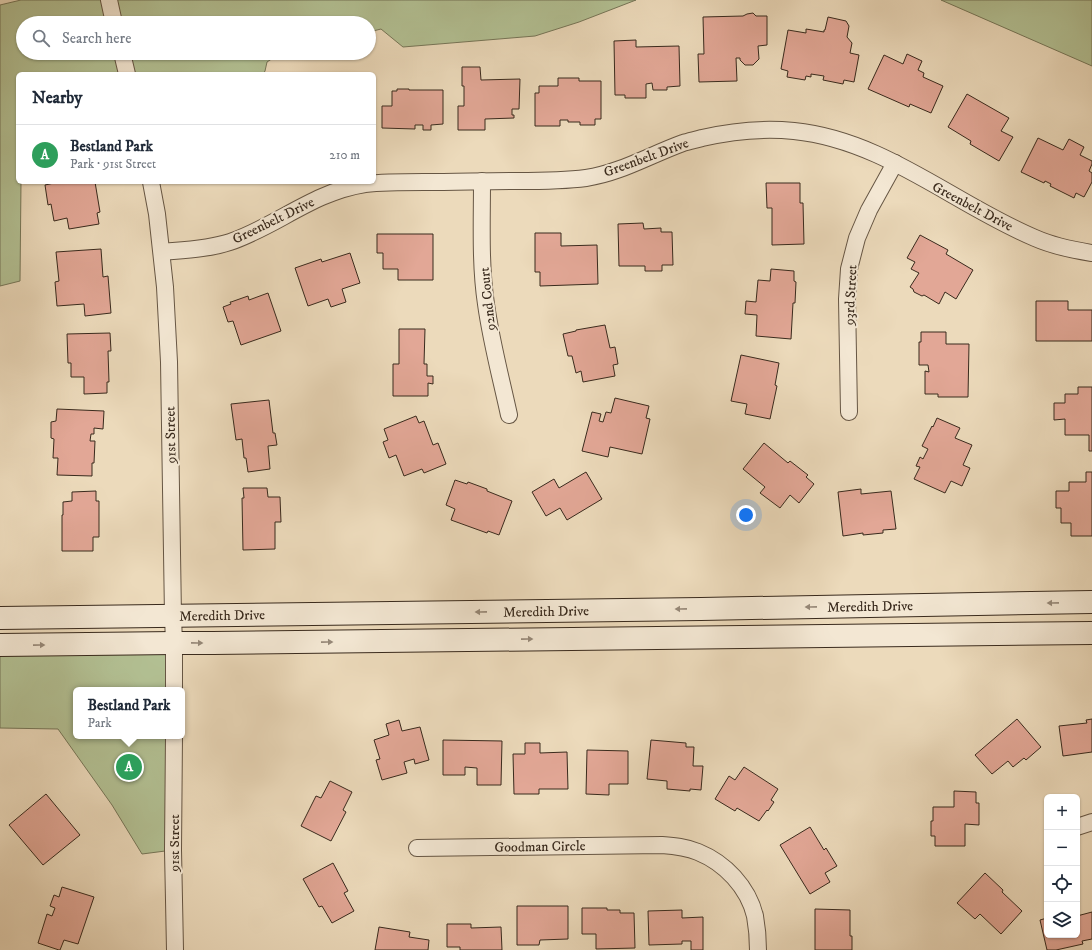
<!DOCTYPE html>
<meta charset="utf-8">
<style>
body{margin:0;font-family:"IM FELL DW Pica",serif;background:#f2f2f3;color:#1f2937}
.controls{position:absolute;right:12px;bottom:12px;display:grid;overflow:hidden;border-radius:6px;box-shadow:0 1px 3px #0004}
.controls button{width:36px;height:36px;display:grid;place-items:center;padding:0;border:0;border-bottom:1px solid #e0e1e3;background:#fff;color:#1f2937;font:20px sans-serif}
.you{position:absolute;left:746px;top:515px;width:14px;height:14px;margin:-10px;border:3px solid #fff;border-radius:50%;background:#1a73e8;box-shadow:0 0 0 6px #1a73e833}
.badge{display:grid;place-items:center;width:26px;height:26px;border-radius:50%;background:#db2777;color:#fff;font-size:13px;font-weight:700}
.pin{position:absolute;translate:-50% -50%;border:2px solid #fff;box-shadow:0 1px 4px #0006}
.popup{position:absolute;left:73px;top:687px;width:112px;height:52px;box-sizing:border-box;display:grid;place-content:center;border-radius:6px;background:#fff;filter:drop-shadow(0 1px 3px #0005);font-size:13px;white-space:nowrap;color:#747a83}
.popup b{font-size:15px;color:#1f2937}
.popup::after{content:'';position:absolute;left:50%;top:100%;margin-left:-8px;border:8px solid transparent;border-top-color:#fff}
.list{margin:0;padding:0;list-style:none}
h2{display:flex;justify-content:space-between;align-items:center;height:52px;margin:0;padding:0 16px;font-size:17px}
h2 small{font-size:13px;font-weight:400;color:#747a83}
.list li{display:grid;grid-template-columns:26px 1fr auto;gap:12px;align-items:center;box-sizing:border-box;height:60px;padding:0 16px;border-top:1px solid #e0e1e3}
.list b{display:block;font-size:15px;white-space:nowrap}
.list p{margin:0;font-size:13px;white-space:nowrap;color:#747a83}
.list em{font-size:13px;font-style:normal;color:#747a83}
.icon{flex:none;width:22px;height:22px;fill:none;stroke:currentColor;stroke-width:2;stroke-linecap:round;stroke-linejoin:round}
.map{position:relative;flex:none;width:1092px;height:950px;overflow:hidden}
.search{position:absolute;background:#fff;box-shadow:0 1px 3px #0004;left:16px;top:16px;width:360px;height:44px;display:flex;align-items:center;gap:10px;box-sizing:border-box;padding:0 14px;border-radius:22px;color:#747a83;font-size:15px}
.panel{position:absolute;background:#fff;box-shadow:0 1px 3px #0004;left:16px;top:72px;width:360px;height:112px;border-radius:6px}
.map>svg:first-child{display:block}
</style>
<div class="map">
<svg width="1092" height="950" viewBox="0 0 1092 950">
<rect width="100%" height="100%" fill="#ecdabb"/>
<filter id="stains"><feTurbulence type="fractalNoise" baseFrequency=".005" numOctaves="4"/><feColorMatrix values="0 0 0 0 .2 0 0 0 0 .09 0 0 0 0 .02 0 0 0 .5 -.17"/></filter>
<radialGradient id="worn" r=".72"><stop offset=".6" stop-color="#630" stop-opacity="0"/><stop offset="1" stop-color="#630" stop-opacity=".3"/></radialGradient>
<g fill="#b3c194" stroke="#767658">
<path d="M21 0H636L579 22 535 36 403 47 381 29 369 32V23H23V53H287L276 56 267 62 265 71 263 74H18V182H21L20 281 0 286V5Z"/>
<path d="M941 0H1092V66Z"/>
<path d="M174 643V690H76V736H174L173 850 142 854 112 805 58 729 0 728V645Z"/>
</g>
<g fill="#e2a796" stroke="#392a1d">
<path d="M753 13 756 16H767V45L758 46 759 59 753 65H745L740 60V58H736L737 81 699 82 698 54H704L703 17 743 16 747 14Z"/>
<path d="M828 17 846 21 849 26 847 37 852 43 850 53 859 55 854 82 844 80 843 84 823 80 824 76 811 74V77L806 76 805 80 787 77 788 71 781 69 788 30 806 33V29L824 32V30H825Z"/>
<path d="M636 40V47L679 46 680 86 667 87V90H653L652 83 646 84V98H625V95H615L614 41Z"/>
<path d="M907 54 922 61 918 70 924 73 923 77 943 86 931 113 910 104 909 107 868 89 884 55 903 64Z"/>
<path d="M462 67H480L481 80 520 79 519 109H512V115H514V118L485 119V130H458V106H464V86H462Z"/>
<path d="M558 78H579V81H601V119H595V125H580V122H568V120H560V126H535V93H539V86H558Z"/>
<path d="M397 89H409V90H443V124L431 125V130H423V125H415V129L382 128V106H392V91H397Z"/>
<path d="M967 94 1009 118 1001 131 1013 137 999 161 970 144 971 141 948 127Z"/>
<path d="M1038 138 1063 150 1069 139 1084 147 1080 155 1092 161V164L1089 171 1092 173V182L1084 197 1076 193 1074 198 1050 186 1051 184 1045 181 1044 183 1021 172Z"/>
<path d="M54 182H95L100 212 97 213 99 224 69 229 67 218 54 221 51 204 48 205 45 185 54 183Z"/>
<path d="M766 183H800V203H803L804 244 772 245V208H767Z"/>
<path d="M643 223 644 229 661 228V232H672L673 265H662V271H645V266H619L618 224Z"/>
<path d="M535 233H561V246L597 245 598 284 540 286V272H535Z"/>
<path d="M377 234H433V280H398V269H383V253H377Z"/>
<path d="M920 235 948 250 946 254 973 270 956 299 945 292 939 304 924 295 922 296 914 292 913 289 910 287 919 273 911 269 915 262 907 258Z"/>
<path d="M101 249 103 277 108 276 111 313 85 316 84 304 57 306 55 282 59 281 56 252Z"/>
<path d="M350 253 360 283 342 289 346 302 331 307 328 299 308 306 295 268 321 259 322 262Z"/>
<path d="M771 269 794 271V281L796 282 795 303H793L791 339 756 336 757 315 745 314 746 301 756 302 758 280 770 281Z"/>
<path d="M268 293 281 331 241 345 233 321 228 322 223 307 231 304 230 302H231L248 296 249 300Z"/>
<path d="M1036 301H1068V310H1092V341H1036Z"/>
<path d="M605 325 610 348 615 347 618 364 613 365 615 376 583 382 581 371 576 373 572 356H568L563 334 576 331V330Z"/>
<path d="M399 329H425L424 364H427V376H433V384L428 383V396H393V364H399Z"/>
<path d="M921 332H946V344H969L968 397H938V394H925V371L929 372 928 365H919V342H921Z"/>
<path d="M110 333 111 351H108L109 382H107V393L84 394V377H71V363H68L67 334Z"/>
<path d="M741 355 779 363 775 385 777 386 770 419 745 414 747 404 731 401Z"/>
<path d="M1078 387H1092V451H1089V435H1065V419L1054 420V403H1065V394H1078Z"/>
<path d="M615 398 649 406 646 418 650 419 642 454 610 447 608 457 582 451 592 412 601 414 599 421 603 422 606 412 611 413Z"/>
<path d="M269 400 273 433H275L277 445 268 446 270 469 248 472 246 458H244L242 439 236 440 231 404Z"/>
<path d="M57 409 104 411 103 429 94 428V434H91L90 441H95L94 463H92V476L57 475 58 458H53L54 439 51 438V422L56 421Z"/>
<path d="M416 416 419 423 424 421 433 445 438 443 446 464 424 473 422 469 404 476 396 455 389 458 383 442 388 440 384 429Z"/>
<path d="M937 418 960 428 955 438 972 445 963 465 970 468 962 486 951 481 945 493 914 479 920 467 916 466 920 457 923 459 928 449 922 446 932 426 933 427Z"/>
<path d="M764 443 788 463 790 461 808 475 806 477 814 484 799 503 790 495 780 508 760 493 765 487 743 469Z"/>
<path d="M586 472 602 499 567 520 560 508 546 516 532 492 554 479 559 488Z"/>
<path d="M1086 472H1092V536H1071V523H1061V508H1056V491H1069V482H1086Z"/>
<path d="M455 480 467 484 468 482 487 489V491L512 501 499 535 488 531 487 533 451 520 455 509 446 505Z"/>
<path d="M243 488H267L268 497H280L281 522H275V549L243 550 242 498H244Z"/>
<path d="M861 489V494L891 491 896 529 883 530V533L863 535V533L843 536 838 492Z"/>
<path d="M96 491V501H99V537H93V551H62V515H63V502L72 501V492Z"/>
<path d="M1017 719 1041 747 1026 760 1024 758 1013 767 1008 761 992 774 975 755Z"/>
<path d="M1092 719V752L1063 756 1059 726 1087 723 1086 720Z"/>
<path d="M399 720 402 731 420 727 429 760 415 764 414 759 404 762 407 773 382 780 376 760 380 759 374 740 389 735 386 724Z"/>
<path d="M443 740 502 741 501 785H477V768L465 767V775H443Z"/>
<path d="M651 740 686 743V747H694L693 766H703L701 790 690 789V791L667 789V781L647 779Z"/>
<path d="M525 743H540V753L567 752 568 789H539V794H514L513 754H525Z"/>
<path d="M587 750 628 751V784H609V795L586 794Z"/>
<path d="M744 767 778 789 771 800 774 802 768 811 767 810 759 821 737 808 735 811 715 799 729 776 735 780Z"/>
<path d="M330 781 352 792 343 810 346 812 331 841 301 826 316 796 321 798Z"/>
<path d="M954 791 976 792V803H979V825L965 824V846H935V836H931V821H933V807H954Z"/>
<path d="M46 794 80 835 43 865 9 825Z"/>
<path d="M810 827 824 850 826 848 837 866 825 873 830 882 810 894 780 845Z"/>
<path d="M333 863 348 891 344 893 354 911 332 923 322 906 319 907 303 879Z"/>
<path d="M985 873 1003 890 1002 892 1022 911 1001 934 980 914 975 919 957 903Z"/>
<path d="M62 887 94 897 78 944 64 940 60 950H59L38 943 47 914 52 916 55 908 50 906 54 895 59 897Z"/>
<path d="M517 906H568V939L540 940 539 945H517Z"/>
<path d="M582 908H607V910H620V913H634L635 948 596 949V934H582Z"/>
<path d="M815 909 850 910V936H852V950H815Z"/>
<path d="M682 910V918L703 917V950H691V941H682V944L649 945 648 911Z"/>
<path d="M1092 912V939L1082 941 1083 944 1056 950H1047L1040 920 1047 918V935H1077V916Z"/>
<path d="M447 924H471V928L501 927 502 950H460V947H447Z"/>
<path d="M379 927 410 932 409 937 429 940 428 950H375Z"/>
</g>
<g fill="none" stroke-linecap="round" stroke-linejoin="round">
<defs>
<g id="minor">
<path d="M109 0 114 23"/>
<path d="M122 53 127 74"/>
<path d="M482 181C482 222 480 264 486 304 491 341 501 378 509 415"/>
<path d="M151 182 157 214 165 287 169 362 173 616 174 643V690"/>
<path d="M162 252C184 250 209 249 230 242 277 226 313 192 365 184 384 182 404 182 424 182 455 182 486 181 517 181 540 181 563 181 586 178 620 173 650 155 683 143 689 141 695 140 702 138 732 131 763 128 794 131 884 140 954 204 1035 238 1053 246 1073 250 1092 253"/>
<path d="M849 412 847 299 849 269 857 238 869 210 895 163"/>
<path d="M174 736 173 850 175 950"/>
<path d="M1077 827 1092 822"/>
<path d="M417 848 662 845C674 846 686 847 698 852 725 863 748 887 755 916 757 927 758 939 758 950"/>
</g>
<g id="secondary">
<path d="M0 618 701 609 1092 602"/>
<path d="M0 645 174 643H213L1092 633"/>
</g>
</defs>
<use href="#minor" stroke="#665644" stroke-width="18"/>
<use href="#secondary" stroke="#392a1d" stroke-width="24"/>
<use href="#minor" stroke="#f3e7d3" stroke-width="16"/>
<use href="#secondary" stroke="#f3e7d3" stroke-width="22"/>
</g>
<defs><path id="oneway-solid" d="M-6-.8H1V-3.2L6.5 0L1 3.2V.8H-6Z"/></defs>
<g fill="#968878">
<use href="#oneway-solid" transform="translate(1053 603) rotate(179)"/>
<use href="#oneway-solid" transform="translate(811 607) rotate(179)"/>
<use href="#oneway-solid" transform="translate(681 609) rotate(179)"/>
<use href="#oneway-solid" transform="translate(481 612) rotate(179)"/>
<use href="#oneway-solid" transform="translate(527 639) rotate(-1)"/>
<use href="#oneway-solid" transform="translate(327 642) rotate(-1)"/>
<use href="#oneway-solid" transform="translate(197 643) rotate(1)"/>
<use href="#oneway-solid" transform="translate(39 645) rotate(-1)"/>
</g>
<g text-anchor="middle" stroke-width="4" stroke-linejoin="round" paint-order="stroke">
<g font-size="14" fill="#392a1d" stroke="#f3e7d3">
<text transform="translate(646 157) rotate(-20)" y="5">Greenbelt Drive</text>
<text transform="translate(973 206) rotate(28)" y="5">Greenbelt Drive</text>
<text transform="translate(273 220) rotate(-26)" y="5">Greenbelt Drive</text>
<text transform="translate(850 295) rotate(-87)" y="5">93rd Street</text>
<text transform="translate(487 299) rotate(-96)" y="5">92nd Court</text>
<text transform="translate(170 435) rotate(-91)" y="5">91st Street</text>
<text transform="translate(870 606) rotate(-1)" y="5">Meredith Drive</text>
<text transform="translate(546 611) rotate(-1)" y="5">Meredith Drive</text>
<text transform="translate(222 615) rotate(-1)" y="5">Meredith Drive</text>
<text transform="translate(174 843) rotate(-90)" y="5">91st Street</text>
<text transform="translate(540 846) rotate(-1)" y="5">Goodman Circle</text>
</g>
</g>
<rect width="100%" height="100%" filter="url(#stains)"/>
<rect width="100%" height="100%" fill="url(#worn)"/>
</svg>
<div class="controls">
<button>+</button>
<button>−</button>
<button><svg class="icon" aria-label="locate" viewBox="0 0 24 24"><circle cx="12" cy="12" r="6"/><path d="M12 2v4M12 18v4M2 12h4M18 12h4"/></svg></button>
<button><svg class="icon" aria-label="layers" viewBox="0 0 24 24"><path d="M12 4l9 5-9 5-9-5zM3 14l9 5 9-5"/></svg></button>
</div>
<div class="you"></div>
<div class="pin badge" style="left:129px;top:767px;background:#2e9e5b">A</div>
<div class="popup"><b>Bestland Park</b>Park</div>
<div class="search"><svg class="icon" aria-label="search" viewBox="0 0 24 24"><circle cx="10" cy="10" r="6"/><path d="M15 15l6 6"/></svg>Search here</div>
<section class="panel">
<h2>Nearby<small></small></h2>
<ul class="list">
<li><span class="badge" style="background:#2e9e5b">A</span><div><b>Bestland Park</b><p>Park · 91st Street</p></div><em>210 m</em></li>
</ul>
</section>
</div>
